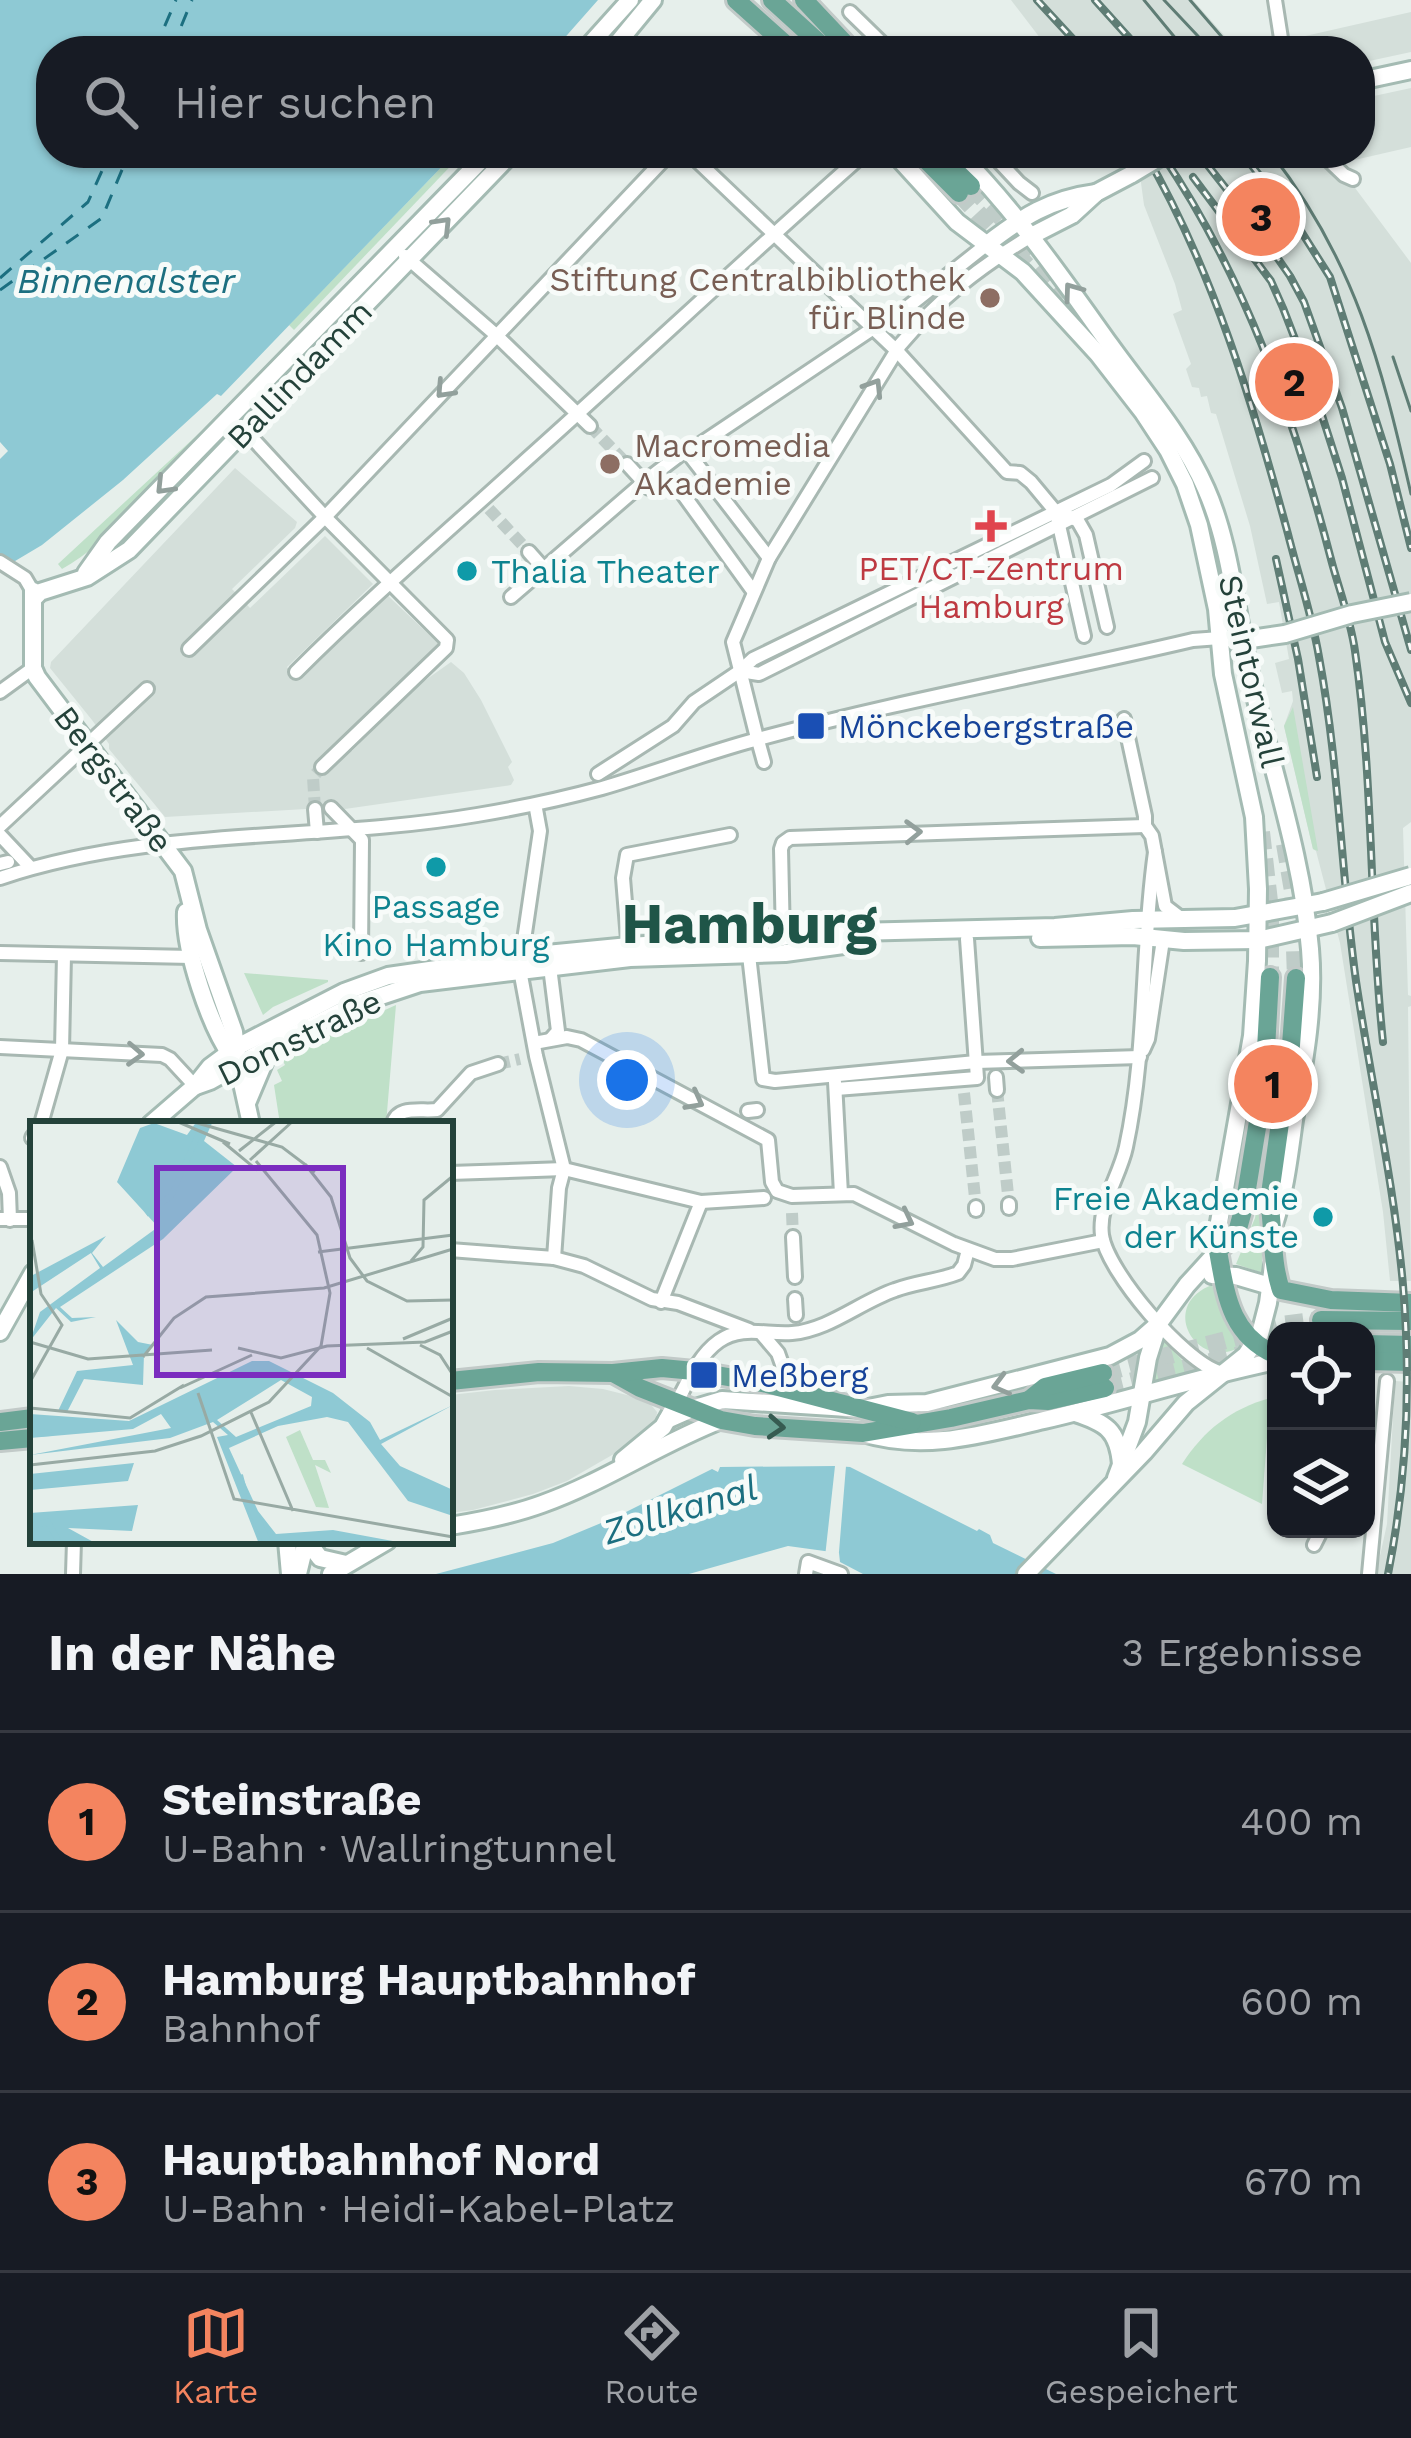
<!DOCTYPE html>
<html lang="de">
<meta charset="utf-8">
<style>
body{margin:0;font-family:"Work Sans",sans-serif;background:#20242c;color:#f1f3f6}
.controls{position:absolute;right:36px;bottom:36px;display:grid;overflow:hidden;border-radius:24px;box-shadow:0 3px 9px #0004}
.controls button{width:108px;height:108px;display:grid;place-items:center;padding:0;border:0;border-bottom:3px solid #363941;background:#171b24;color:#f1f3f6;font:60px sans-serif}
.you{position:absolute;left:627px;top:1080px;width:42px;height:42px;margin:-30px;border:9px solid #fff;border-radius:50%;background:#1a73e8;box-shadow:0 0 0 18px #1a73e833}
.badge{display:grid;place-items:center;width:78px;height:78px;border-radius:50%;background:#f4845f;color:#111;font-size:39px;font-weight:700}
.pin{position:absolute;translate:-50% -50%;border:6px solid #fff;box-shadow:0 3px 12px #0006}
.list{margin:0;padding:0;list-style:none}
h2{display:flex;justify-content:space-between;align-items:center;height:156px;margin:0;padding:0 48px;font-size:51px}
h2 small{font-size:39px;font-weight:400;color:#9ea1a6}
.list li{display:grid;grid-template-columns:78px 1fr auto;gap:36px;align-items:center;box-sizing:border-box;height:180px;padding:0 48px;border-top:3px solid #363941}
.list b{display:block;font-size:45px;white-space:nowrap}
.list p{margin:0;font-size:39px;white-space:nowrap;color:#9ea1a6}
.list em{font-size:39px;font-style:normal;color:#9ea1a6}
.icon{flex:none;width:66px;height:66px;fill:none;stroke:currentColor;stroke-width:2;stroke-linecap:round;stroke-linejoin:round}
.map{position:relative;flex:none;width:1411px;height:1574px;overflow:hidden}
.search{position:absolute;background:#171b24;box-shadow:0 3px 9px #0004;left:36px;right:36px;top:36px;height:132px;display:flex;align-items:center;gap:30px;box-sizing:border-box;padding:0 42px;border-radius:48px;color:#9ea1a6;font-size:45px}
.sheet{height:696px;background:#171b24}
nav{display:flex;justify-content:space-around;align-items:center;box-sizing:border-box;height:168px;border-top:3px solid #363941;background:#171b24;font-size:33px;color:#9ea1a6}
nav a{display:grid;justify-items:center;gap:6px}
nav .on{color:#f4845f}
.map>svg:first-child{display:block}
</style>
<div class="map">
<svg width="1411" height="1574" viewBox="0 0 1411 1574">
<rect width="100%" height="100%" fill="#e6efeb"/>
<g fill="#d4dfda">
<path d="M1011 0H1193L1238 51H1050Z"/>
<path d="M1411 12V52L1360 63V51H1294L1292 39Z"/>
<path d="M1411 88V147L1350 161 1342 153H1360V99Z"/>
<path d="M1128 153H1329L1411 263V822L1403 828 1408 995 1411 996V1006L1408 1007 1411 1281H1390L1383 1212 1340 943 1316 851 1313 849 1284 726 1293 701 1292 691 1282 693 1275 663 1289 659 1279 602 1267 604 1250 526 1216 414 1211 413 1207 396 1201 397 1199 388 1192 387 1186 369 1191 364 1173 314 1182 310 1175 284 1144 205 1139 168Z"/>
<path d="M235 468 297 522 295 528 232 589 250 608 325 536 373 584 287 667 299 681 385 593 440 645 339 739 352 751 420 684 451 662 464 673 481 700 512 762 508 767 514 780 511 785 345 809 340 807 165 817 109 749V744L92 720 50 668 51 662Z"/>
<path d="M1395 1381 1411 1382V1574H1376L1387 1524Z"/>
<path d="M569 1386 603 1389 647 1400 657 1412 655 1427 645 1436 567 1481 533 1494 473 1510 450 1513V1395L495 1390Z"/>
</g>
<g fill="#bfe0c8">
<path d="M455 153H463L294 330 289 325Z"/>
<path d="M208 425 212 429C170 472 113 541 62 569L58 564Z"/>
<path d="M1293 707 1318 851 1313 849 1284 726Z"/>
<path d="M244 973 328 980V982L273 1007 263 1015Z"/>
<path d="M396 1005 386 1124H280L274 1085 282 1081 277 1070 285 1065 281 1057Z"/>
<path d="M1279 1070 1262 1209V1273L1236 1264 1255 1218 1276 1093 1273 1076Z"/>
<path d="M1212 1285 1225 1323 1243 1345C1199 1375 1156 1306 1212 1285Z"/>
<path d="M1165 1339H1167L1171 1348 1193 1372 1151 1385 1155 1358Z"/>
<path d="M1270 1398 1262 1504 1182 1464C1204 1430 1231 1409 1270 1398Z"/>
</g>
<g fill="#8ec9d4">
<path d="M0 0H598L553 51H51V153H455L221 396 217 394 123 480 42 545 0 570V459L8 451 0 442Z"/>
<path d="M835 1466 850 1467 977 1531 979 1529 990 1535 993 1543 1056 1574H863L840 1562 839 1553 788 1546 689 1574H436L553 1543 618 1516 712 1469 718 1472 720 1467Z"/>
</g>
<path fill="#e6efeb" d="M835 1466H846L838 1564 834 1559 825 1557Z"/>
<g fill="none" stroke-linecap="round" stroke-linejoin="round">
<g stroke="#1c6f80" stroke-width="3" stroke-dasharray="15 12" stroke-linecap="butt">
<path d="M154 51 176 0"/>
<path d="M171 51 192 0"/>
<path d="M0 278 88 202 110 153"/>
<path d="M0 290 102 218 129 153"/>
</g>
<g stroke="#bfccc8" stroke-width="12" stroke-dasharray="12 6" stroke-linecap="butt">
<path d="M590 426 627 464"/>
<path d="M489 509 529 552"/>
<path d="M315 809 313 777 322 767"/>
<path d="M498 1064 520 1059"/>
<path d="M997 1090 1009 1204"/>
<path d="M964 1093 976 1207"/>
<path d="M792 1213 793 1237"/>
</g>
<g stroke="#bfccc8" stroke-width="18" stroke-dasharray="18 9" stroke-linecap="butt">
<path d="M971 186 1034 251"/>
<path d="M959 193 1060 301"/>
<path d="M1261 832 1270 910V977"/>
<path d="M1285 844 1293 891 1296 978"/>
<path d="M1103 1373 1282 1325 1321 1320"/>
<path d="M1105 1388 1252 1352"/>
</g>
<defs>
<g id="street">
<path d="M1275 0 1283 51"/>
<path d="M850 12 890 51"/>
<path d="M762 51 775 35"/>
<path d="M689 153 897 351 1007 472 1020 473 1031 482 1056 512 1084 636"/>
<path d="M991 153 1019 183 1032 193"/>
<path d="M1321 153 1344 175 1353 179"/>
<path d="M405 256 496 335 590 426"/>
<path d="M241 426 325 517 447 640 446 648 322 767"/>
<path d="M692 453V458L769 558"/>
<path d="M627 464 649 488 659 486"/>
<path d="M675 483 753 591"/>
<path d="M1068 516 1078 521 1086 535 1107 627"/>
<path d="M529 552 544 569"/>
<path d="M0 562 25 578 32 590"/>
<path d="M511 597 644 482 682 453H692L693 449 872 329 890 321 986 245"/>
<path d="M189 649 325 517 670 153"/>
<path d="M740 671 753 659 1111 485 1144 461"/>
<path d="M296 672C370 598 448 531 525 461 639 359 750 254 865 153"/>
<path d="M0 692 33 668"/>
<path d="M1124 719 1145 816V826L1152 836 1165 906 1182 919"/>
<path d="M756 734 733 642 769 558 900 345C940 298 978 268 1031 236"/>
<path d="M759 744 764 762"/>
<path d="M598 774 673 726 694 702 740 671 759 674 1152 478"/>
<path d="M331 808 362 840 361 953"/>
<path d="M315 809 317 832"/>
<path d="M0 826 147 689"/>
<path d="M0 835 31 868"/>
<path d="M1155 852C1141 950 1147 1050 1126 1147 1120 1176 1098 1205 1102 1235 1107 1272 1184 1361 1219 1372"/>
<path d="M0 864 8 862"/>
<path d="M0 878C155 826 318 842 477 815 519 808 561 799 602 788 654 773 705 753 758 739 902 700 1049 674 1193 640L1220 638"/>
<path d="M783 939 781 849 783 843 790 838 1145 826"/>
<path d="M524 940 540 831 536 809"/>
<path d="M629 952 623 878 627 855 730 835"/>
<path d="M0 953 192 957"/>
<path d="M749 955 763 1079 775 1081 976 1062 1140 1057"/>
<path d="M550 967 558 1031 551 1039"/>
<path d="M520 970 536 1056 564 1169 559 1188 554 1258"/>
<path d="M534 1043 567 1037 581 1040 768 1140 772 1182 777 1191 792 1196 854 1194 954 1244 995 1259H1012L1103 1241"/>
<path d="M0 1047 162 1055 170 1059 195 1086"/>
<path d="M1143 1050 1148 1039 1163 940"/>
<path d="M996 1077 997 1090"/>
<path d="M835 1082 841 1194"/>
<path d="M836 1089 977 1078 967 939"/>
<path d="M748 1111 757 1110"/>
<path d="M41 1124 62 1050 64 955"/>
<path d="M393 1124C397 1105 421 1112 437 1110L471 1073 498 1064"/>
<path d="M32 1138 33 1136"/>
<path d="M0 1167 9 1193 10 1220"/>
<path d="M450 1173 564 1169 701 1202 764 1198"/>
<path d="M1009 1204V1208"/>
<path d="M976 1207V1210"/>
<path d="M0 1219H33"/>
<path d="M793 1237 795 1277"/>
<path d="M450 1250 554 1258 584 1266 652 1299 678 1303 749 1330"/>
<path d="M795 1299 796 1315"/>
<path d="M661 1302 701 1202"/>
<path d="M761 1333 778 1353 791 1390"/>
<path d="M677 1402C688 1381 699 1355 719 1341 742 1325 766 1335 792 1333 829 1330 860 1302 895 1290 916 1282 938 1281 958 1273L964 1265 968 1250"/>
<path d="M1314 1545 1322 1529"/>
<path d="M73 1574 74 1541"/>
<path d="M806 1574 808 1562 841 1574"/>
<path d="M1369 1574 1387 1381"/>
</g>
<g id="secondary">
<path d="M584 51 630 0"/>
<path d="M611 51 653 0"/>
<path d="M1360 81 1411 70"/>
<path d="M894 153 957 222 1023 272 1098 354 1143 412 1168 450 1185 484 1199 525 1217 609 1223 674 1254 817 1258 889 1257 961 1252 1036 1218 1228V1251L1187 1285 1159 1323 1148 1358 1137 1422 1116 1478"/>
<path d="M958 153C1016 211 1062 278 1110 345 1143 391 1183 436 1206 489 1230 543 1235 607 1248 665 1268 759 1302 852 1310 949 1315 1006 1304 1064 1294 1120 1289 1156 1285 1193 1273 1227"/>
<path d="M1031 236 1072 215 1096 193 1132 174"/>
<path d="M986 245C1022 217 1050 199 1096 193"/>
<path d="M86 573 108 542 488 153"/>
<path d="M33 591V668L37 677 183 871 198 930 234 1032 238 1065 251 1124"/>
<path d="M34 598 40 592 87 577 129 550 512 153"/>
<path d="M1232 639H1251L1285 634"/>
<path d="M186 912C184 950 210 1026 232 1057"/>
<path d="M1040 938 1133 936 1184 941 1258 940 1332 923"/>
<path d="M196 1086 210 1081 272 1046 354 1005 420 983 630 958 785 953 858 943"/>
<path d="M247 1103 271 1046"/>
<path d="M151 1124 195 1086 210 1067 237 1047 344 992 388 976 526 956 629 946 854 932 1055 927 1133 920 1235 918 1323 902"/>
<path d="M1212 1275 1236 1276 1280 1289"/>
<path d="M0 1332 33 1273"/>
<path d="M1075 1413C1106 1423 1118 1430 1121 1464"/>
<path d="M667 1420 692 1409 722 1400 863 1409 888 1404 927 1403 1110 1356 1140 1340 1156 1326"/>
<path d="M863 1433C925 1452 983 1434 1044 1420 1122 1402 1198 1377 1276 1361"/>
<path d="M623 1460 663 1427 672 1411"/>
<path d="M450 1526C481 1521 512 1515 542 1504 604 1482 659 1444 721 1420"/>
<path d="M287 1541 290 1574"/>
<path d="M307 1541 320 1558 346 1564"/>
<path d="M298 1574 306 1541"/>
<path d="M331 1574 387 1541"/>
<path d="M1026 1574 1144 1452 1186 1403 1246 1355 1260 1334 1268 1303 1273 1265"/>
</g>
<g id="primary">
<path d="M736 0 793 51"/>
<path d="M772 0 828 51"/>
<path d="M804 0 852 51"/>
<path d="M919 153 959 193"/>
<path d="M937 153 971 186"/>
<path d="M1270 977 1264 1085 1244 1207 1237 1232 1218 1251C1226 1295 1230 1335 1276 1355"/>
<path d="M1296 978 1291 1045 1269 1201C1274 1231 1271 1260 1281 1290L1331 1300 1411 1303"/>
<path d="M1321 1320 1411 1321"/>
<path d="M1366 1344 1411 1345"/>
<path d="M1366 1361 1411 1362"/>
<path d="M613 1373 640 1388 721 1420 755 1426 863 1433 951 1418 1029 1400 1048 1401 1105 1388"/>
<path d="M450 1381 539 1372 613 1373 662 1368 694 1371 767 1384 912 1422"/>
<path d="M1029 1400 1045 1387 1103 1373"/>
<path d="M0 1422 33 1418"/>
<path d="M0 1441 33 1438"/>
</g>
</defs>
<use href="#street" stroke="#a8b8b2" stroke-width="18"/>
<use href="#secondary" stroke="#a4bbb3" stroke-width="22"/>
<use href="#primary" stroke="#c2cac8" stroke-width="24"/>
<use href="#street" stroke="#fff" stroke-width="12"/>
<use href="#secondary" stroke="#fff" stroke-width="16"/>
<use href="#primary" stroke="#6aa596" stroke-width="18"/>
<g stroke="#5f7d75" stroke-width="3">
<path d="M1144 0 1186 51"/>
<path d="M1164 0 1212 51"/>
<path d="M1190 0 1234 51"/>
<path d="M1271 153C1355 261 1381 363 1411 494"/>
<path d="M1393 357 1411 411"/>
</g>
<defs>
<g id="rail">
<path d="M1037 0 1084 51"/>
<path d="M1095 0 1141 51"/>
<path d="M1145 153C1213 270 1253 404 1288 534 1298 574 1312 615 1319 657 1339 764 1341 873 1356 981 1371 1082 1394 1183 1403 1285 1411 1381 1407 1479 1388 1574"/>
<path d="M1161 153C1245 276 1295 420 1332 563 1340 592 1351 622 1355 651 1374 781 1369 912 1383 1042"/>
<path d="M1198 153 1254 224 1290 276 1304 302 1342 408 1411 650"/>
<path d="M1242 153 1292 217 1330 277 1390 464 1411 548"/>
<path d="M1193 177 1271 281 1283 308 1310 378 1342 478 1385 642 1411 703"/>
<path d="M1276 559 1298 659 1317 777"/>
</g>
</defs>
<use href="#rail" stroke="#5f7d75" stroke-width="8"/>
<use href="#rail" stroke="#f7fbf9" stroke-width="3" stroke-dasharray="9" stroke-linecap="butt"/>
<defs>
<g id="secondary-bridge">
<path d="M1132 174 1167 153"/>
<path d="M1285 634 1352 614 1411 602"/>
<path d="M1323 902 1411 876"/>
<path d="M1332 923 1411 893"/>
</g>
</defs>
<use href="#secondary-bridge" stroke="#a4bbb3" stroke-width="22" stroke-linecap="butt"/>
<use href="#secondary-bridge" stroke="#fff" stroke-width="16"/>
</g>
<defs><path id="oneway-chevron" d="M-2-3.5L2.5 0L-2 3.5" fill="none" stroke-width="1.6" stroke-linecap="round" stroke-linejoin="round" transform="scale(3)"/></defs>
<g stroke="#92a09c">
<use href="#oneway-chevron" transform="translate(443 225) rotate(-46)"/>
<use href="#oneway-chevron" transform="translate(1072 291) rotate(-126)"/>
<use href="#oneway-chevron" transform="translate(874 387) rotate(-58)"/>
<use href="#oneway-chevron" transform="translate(444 390) rotate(133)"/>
<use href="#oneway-chevron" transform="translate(164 486) rotate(134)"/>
<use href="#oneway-chevron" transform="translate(913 832) rotate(-2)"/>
<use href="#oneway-chevron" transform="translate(135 1054) rotate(3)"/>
<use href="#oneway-chevron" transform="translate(1016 1061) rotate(178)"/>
<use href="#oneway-chevron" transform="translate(695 1101) rotate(28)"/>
<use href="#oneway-chevron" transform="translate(905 1220) rotate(27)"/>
<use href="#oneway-chevron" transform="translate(1001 1385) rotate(165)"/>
</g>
<use stroke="#365b51" href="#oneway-chevron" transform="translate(776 1427) rotate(4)"/>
<g fill="#8d6e63" stroke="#f7fbf9" stroke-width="4.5">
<circle cx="990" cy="298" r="12"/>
<circle cx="610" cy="464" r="12"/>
</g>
<path fill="#e0444e" stroke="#f7fbf9" stroke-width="4.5" d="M985 508h12v12h12v12h-12v12h-12v-12h-12v-12h12z"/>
<g fill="#0f9aa8" stroke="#f7fbf9" stroke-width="4.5">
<circle cx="467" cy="571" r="12"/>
<circle cx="436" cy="867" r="12"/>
<circle cx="1323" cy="1217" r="12"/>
</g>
<g fill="#1a4fb4" stroke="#f7fbf9" stroke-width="4.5">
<rect x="796" y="711" width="30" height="30" rx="6"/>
<rect x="689" y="1360" width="30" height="30" rx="6"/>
</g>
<g text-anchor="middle" stroke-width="10" stroke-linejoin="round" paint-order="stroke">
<g font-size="33" fill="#785e54" stroke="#f7fbf9" text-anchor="end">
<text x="966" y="291">Stiftung Centralbibliothek<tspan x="966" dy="38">für Blinde</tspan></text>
<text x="634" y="457" text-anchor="start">Macromedia<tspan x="634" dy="38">Akademie</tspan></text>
</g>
<g font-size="33" fill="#24423a" stroke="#f7fbf9">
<text transform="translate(299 374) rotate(-46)" y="12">Ballindamm</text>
<text transform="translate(1252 671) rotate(77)" y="12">Steintorwall</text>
<text transform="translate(114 779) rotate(53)" y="12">Bergstraße</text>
<text transform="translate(299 1037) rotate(-26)" y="12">Domstraße</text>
</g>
<g font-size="33" fill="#be3a42" stroke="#f7fbf9">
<text x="991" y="580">PET/CT-Zentrum<tspan x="991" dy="38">Hamburg</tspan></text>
</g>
<g font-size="33" fill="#0d838f" stroke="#f7fbf9" text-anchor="start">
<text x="491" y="583">Thalia Theater</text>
<text x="436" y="918" text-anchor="middle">Passage<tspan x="436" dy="38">Kino Hamburg</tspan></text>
<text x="1299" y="1210" text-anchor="end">Freie Akademie<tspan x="1299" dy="38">der Künste</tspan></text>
</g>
<g font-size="33" fill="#164399" stroke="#f7fbf9" text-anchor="start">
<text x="838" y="738">Mönckebergstraße</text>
<text x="731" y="1387">Meßberg</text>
</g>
<g font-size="36" font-style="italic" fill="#1c6f80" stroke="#f7fbf9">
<text x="126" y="293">Binnenalster</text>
<text transform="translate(680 1509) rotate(-17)" y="13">Zollkanal</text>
</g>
<g font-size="57" font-weight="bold" fill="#1f5548" stroke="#f7fbf9">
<text x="749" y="943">Hamburg</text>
</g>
</g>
<g transform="translate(30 1121)">
<rect width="423" height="423" fill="#e6efeb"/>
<path d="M270 309 283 339H295L301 352 285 344 299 387 286 386 256 316Z" fill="#bfe0c8"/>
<path d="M167 0H183L174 20 207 46 133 118 30 186 42 197 66 196 41 201 26 187 0 220 10 191 70 147 61 132 0 172 1 155 76 115 62 132 73 146 128 106 87 61 110 7 124 2 157 14ZM86 199 108 221 123 224 114 233 113 264 54 258 37 291 28 290 47 250 103 244ZM222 240H239L303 272 340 301 350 319 423 284 351 323 370 345 423 369V395L378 380 318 301 297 296 248 305 199 327 228 390 246 413 303 409 379 423H229L187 316 198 314 183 301 140 317 0 334 141 307 131 293 103 308 0 317V293L99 300ZM251 259 282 276 281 285 206 316 187 299ZM104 342 98 360 0 369V353ZM108 384 102 410 38 407 67 423H0V392Z" fill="#8ec9d4" fill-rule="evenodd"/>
<path fill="none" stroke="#8ec9d4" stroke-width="6" d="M116 93 141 75 169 12M0 309 21 312 0 313M213 372 211 368 210 356V354L215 373M220 386 237 423M222 387 240 423M0 405 18 401 30 423"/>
<path fill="none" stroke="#98aaa4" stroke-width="3" d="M146 0 200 23M160 0 252 26 285 51M193 21 227 49M209 30 247 0M220 39 263 0M275 43 301 76 320 137 337 160 377 180 423 179M288 131 423 114M381 140 393 126 394 79 423 55M373 218 423 197M0 221 58 238 182 229M390 224 410 234 423 254M208 227 251 237 297 225 395 221 423 210M337 227 423 276M113 236 144 197 176 176 294 167 423 128M0 261 32 204 11 173 2 119M150 267 222 234M168 272 204 378 423 416M0 287 100 297 154 264M220 289 263 390M0 344 125 330 171 315 239 281 291 225 300 172 287 114 226 40"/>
<path fill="#7b2cbf" fill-opacity="0.15" stroke="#7b2cbf" stroke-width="6" d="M127 47H313V254H127Z"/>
<rect width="423" height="423" fill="none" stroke="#24423a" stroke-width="6"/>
</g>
</svg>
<div class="controls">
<button><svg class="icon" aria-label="locate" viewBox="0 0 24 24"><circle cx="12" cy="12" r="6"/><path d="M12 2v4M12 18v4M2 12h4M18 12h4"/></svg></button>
<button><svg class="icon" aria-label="layers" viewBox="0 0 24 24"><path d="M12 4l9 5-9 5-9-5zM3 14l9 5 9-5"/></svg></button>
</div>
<div class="you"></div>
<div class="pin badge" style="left:1273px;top:1084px">1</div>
<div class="pin badge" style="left:1294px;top:382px">2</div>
<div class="pin badge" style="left:1261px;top:217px">3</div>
<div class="search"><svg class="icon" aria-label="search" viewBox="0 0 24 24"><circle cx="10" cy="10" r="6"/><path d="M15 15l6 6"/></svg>Hier suchen</div>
</div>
<section class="sheet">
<h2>In der Nähe<small>3 Ergebnisse</small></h2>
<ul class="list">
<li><span class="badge">1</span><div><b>Steinstraße</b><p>U-Bahn · Wallringtunnel</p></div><em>400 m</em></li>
<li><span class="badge">2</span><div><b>Hamburg Hauptbahnhof</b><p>Bahnhof</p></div><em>600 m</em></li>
<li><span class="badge">3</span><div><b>Hauptbahnhof Nord</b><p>U-Bahn · Heidi-Kabel-Platz</p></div><em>670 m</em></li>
</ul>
</section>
<nav>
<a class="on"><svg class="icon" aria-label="map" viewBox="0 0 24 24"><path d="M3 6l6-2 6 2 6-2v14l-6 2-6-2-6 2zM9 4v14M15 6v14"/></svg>Karte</a>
<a><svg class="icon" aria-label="directions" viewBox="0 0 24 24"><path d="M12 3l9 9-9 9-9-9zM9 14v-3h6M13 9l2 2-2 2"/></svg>Route</a>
<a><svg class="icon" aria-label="saved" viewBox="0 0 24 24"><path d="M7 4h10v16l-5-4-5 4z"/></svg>Gespeichert</a>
</nav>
